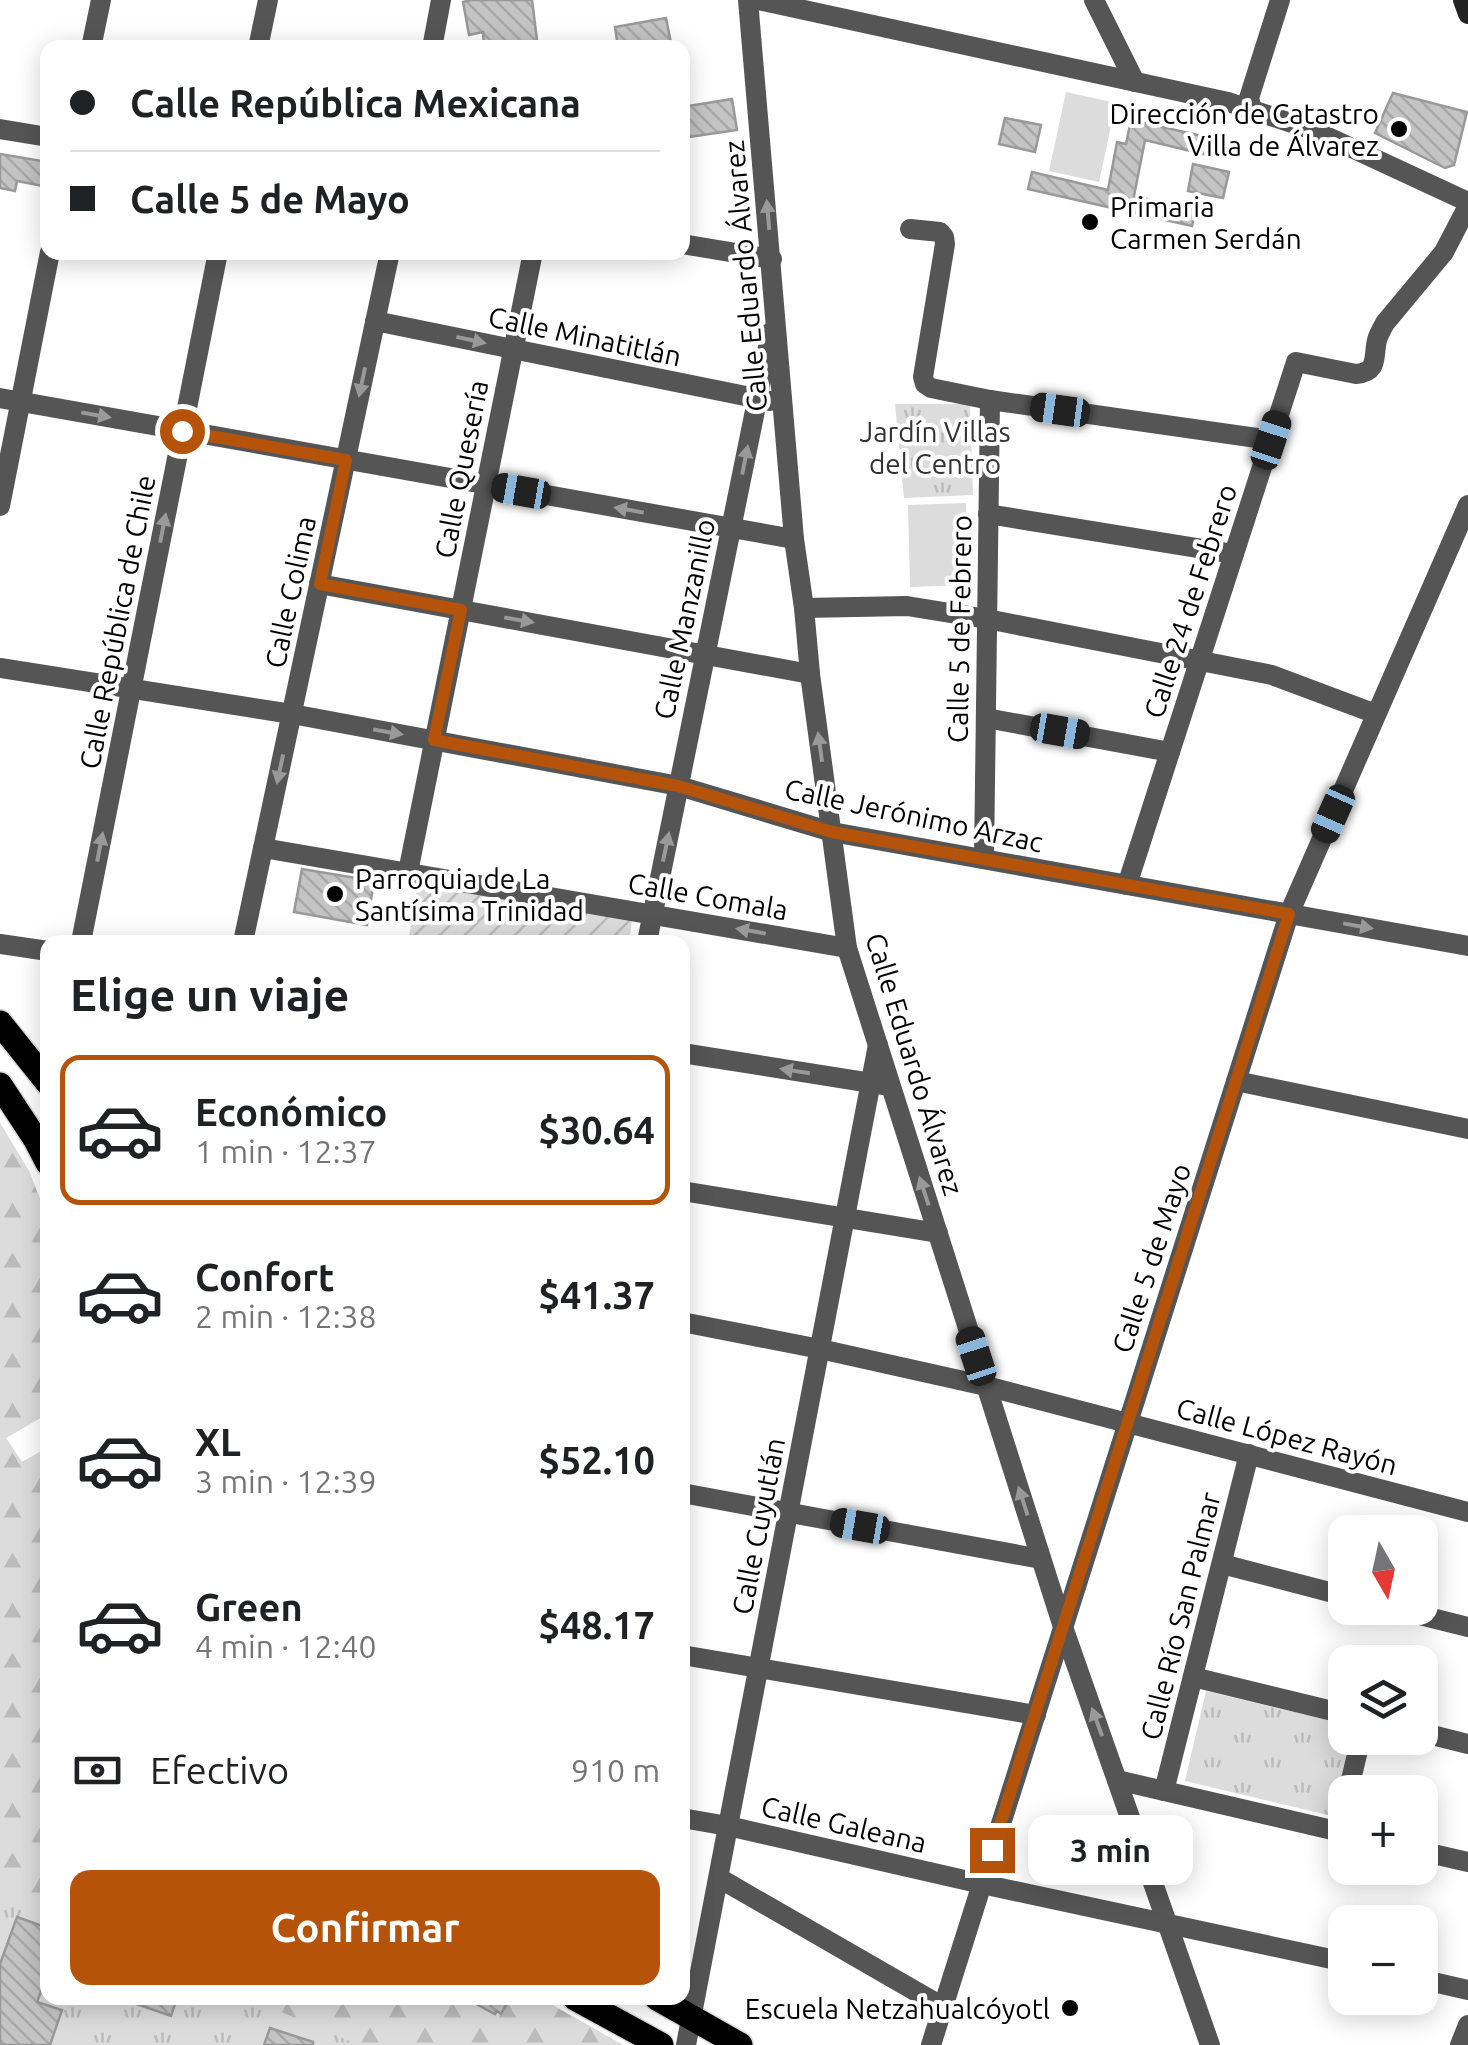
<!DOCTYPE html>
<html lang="es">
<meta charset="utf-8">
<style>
:root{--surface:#fff;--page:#f2f2f2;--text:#202124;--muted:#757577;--line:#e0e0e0;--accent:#b45309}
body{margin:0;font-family:Ubuntu,sans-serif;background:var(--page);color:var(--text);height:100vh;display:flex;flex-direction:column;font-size:38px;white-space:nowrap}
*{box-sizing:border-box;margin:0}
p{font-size:32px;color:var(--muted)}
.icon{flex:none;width:55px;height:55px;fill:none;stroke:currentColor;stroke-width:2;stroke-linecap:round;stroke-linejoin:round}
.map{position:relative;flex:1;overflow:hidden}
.drawer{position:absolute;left:40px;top:935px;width:650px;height:1070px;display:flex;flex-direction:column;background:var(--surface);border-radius:20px;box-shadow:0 5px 25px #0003}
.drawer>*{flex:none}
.top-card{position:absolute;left:40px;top:40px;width:650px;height:220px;border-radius:20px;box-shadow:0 5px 25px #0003;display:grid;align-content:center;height:220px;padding:0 30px;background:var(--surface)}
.needle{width:65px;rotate:171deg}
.controls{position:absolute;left:1328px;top:1515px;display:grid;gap:20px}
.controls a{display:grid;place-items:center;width:110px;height:110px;border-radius:20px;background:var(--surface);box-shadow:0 5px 25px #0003;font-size:50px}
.end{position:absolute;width:45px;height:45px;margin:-22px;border:12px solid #b45309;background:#fff;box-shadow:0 0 0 5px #fff}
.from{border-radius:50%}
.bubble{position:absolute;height:70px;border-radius:20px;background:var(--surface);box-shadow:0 5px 25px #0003;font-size:32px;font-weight:600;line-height:70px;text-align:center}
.car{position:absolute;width:30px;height:60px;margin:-30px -15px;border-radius:12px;box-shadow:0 0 8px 2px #0007;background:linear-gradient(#222 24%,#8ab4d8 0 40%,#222 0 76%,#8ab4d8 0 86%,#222 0)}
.top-card b{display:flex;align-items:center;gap:35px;height:95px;font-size:38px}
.top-card b+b{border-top:2px solid var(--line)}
.top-card i{width:25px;height:25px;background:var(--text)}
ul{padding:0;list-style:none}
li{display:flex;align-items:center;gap:30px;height:150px;margin:0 20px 15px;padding:0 10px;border:5px solid transparent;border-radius:20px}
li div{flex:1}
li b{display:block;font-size:38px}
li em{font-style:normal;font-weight:600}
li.current{border-color:var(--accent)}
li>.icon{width:90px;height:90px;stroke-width:1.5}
h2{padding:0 30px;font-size:45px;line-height:120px}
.pay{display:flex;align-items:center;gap:25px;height:110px;padding:0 30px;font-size:38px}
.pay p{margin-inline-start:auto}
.primary-button{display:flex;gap:20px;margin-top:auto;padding:20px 30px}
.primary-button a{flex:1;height:115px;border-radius:20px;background:var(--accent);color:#fff;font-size:40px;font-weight:600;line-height:115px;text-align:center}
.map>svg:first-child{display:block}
</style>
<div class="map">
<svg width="1468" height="2045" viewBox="0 0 1468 2045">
<defs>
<pattern id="grass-tufts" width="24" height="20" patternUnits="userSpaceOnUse" patternTransform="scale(2.5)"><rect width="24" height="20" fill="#dcdcdc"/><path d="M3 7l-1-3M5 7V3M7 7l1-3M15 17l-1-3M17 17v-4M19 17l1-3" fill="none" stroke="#bbb"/></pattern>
<pattern id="forest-firs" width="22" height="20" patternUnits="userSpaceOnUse" patternTransform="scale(2.5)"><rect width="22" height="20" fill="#dcdcdc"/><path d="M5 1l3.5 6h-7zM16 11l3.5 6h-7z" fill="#bbb"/></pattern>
<pattern id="garden-furrows" width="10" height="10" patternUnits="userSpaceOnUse" patternTransform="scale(2.5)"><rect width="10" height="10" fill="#dcdcdc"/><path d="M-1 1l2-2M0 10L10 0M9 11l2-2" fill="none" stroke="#bbb"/></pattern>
<pattern id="building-back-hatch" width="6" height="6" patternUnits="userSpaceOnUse" patternTransform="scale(2.5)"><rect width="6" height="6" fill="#c4c4c4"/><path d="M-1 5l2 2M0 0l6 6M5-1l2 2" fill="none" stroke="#a7a7a7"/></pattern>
</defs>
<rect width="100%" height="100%" fill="#fff"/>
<g fill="url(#grass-tufts)">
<path d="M 895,404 L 970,404 L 973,495 L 904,498 Z"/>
<path d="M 0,1123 L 29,1171 L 47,1217 L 47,1414 L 6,1438 L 22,1462 L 47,1448 L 48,1998 L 540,1998 L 623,2045 L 0,2045 Z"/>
<path d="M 1206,1691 L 1345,1724 L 1345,1738 L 1351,1738 L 1332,1816 L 1185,1781 Z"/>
</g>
<g fill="url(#forest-firs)">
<path d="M 0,1123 L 29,1171 L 47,1217 L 47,1414 L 6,1438 L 22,1462 L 47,1448 L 47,1914 L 0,1894 Z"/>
<path d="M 268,1998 L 540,1998 L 623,2045 L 359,2045 L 265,2005 Z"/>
</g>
<path fill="url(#garden-furrows)" d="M 418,883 L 632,921 L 629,942 L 408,942 Z"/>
<g fill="#dcdcdc">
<path d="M 1066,92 L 1116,103 L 1099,182 L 1049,171 Z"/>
<path d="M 966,503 L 968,585 L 910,587 L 908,505 Z"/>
</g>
<g fill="url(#building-back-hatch)" stroke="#999" stroke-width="2.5">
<path d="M 471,0 L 532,0 L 538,48 L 484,48 L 483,32 L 469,35 L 463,2 Z"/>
<path d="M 666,18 L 672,48 L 618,48 L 615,27 Z"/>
<path d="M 1393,93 L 1467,112 L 1454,165 L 1445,168 L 1375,133 Z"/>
<path d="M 732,99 L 737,130 L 682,138 L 682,107 Z"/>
<path d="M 1005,118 L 1041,125 L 1035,152 L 999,144 Z"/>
<path d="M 1131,120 L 1211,138 L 1207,155 L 1145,140 L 1134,196 L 1196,210 L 1192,226 L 1028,189 L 1032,172 L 1108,190 L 1117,142 L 1126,144 Z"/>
<path d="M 0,154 L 48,162 L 48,187 L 17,181 L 15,191 L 0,188 Z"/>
<path d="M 1193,164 L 1229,172 L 1223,198 L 1188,191 Z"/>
<path d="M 302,869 L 374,881 L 367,925 L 294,912 Z"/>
<path d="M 17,1917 L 48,1928 L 48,1973 L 37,2002 L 62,2010 L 50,2045 L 0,2045 L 0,1964 Z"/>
<path d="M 126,1998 L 177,1998 L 171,2016 L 125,2000 Z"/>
<path d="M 465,1998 L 505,1998 L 504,1999 L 508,2002 L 501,2014 L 497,2011 L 495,2014 Z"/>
<path d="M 270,2028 L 313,2042 L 313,2045 L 264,2045 Z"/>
</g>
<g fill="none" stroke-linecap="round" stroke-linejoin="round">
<defs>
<g id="primary">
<path d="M 0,1023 L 48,1083"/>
<path d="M 0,1085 L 36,1140 L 48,1163"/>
<path d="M 575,1998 L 661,2045"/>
<path d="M 657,1998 L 740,2045"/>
</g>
</defs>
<use href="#primary" stroke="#dbdbdb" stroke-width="28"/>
<g stroke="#555" stroke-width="20">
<path d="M 1094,0 L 1135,82"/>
<path d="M 91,48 L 101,0"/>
<path d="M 258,48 L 268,0"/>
<path d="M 432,48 L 441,0"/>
<path d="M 1252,110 L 1249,98 L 1280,0"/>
<path d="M 0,129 L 48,137"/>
<path d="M 910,229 L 940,232 L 944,237 L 945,244 L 923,377 L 925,384 L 931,388 L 990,400 L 1271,440"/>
<path d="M 682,244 L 772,259"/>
<path d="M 375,321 L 770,401"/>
<path d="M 0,398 L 794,539"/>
<path d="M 0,506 L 50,252"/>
<path d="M 988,514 L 1234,554"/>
<path d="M 319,584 L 810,674"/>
<path d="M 804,608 L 907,606 L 987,619 L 1272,675 L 1376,714"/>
<path d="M 0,668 L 292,714 L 679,786 L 832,832 L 1468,946"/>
<path d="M 986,718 L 1170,752"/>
<path d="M 263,848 L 847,948 L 810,674 L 804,608 L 794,539 L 748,0"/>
<path d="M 984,859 L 990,400"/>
<path d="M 408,872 L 533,252"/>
<path d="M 1127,885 L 1296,362 L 1356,374 C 1379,372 1373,357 1377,340 C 1379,333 1382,329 1385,323 L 1444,252 L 1468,206"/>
<path d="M 81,942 L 218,252"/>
<path d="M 243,942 L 390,252"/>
<path d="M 647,942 L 771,332"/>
<path d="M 0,944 L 48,951"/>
<path d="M 682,1053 L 884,1085"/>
<path d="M 1236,1081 L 1468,1129"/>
<path d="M 682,1191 L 938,1233"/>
<path d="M 682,1322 L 820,1349 L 986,1386 L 1468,1512"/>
<path d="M 682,1493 L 1041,1559"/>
<path d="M 1222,1564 L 1345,1596"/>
<path d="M 1392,1608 L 1468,1627"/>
<path d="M 682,1655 L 1036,1715"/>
<path d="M 1193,1677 L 1345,1714"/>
<path d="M 1420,1732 L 1468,1744"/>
<path d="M 1117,1780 L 1345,1833"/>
<path d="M 1164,1791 L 1249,1454"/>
<path d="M 1348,1792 L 1361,1738"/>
<path d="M 682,1818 L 728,1826 L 982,1884 L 1345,1962"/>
<path d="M 1339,1832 L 1345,1807"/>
<path d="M 1420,1851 L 1468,1862"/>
<path d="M 719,1878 L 943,2007"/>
<path d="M 1420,1979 L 1468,1990"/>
<path d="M 686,2045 L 878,1045"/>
<path d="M 931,2045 L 1289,914 L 1468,505"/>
<path d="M 1460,2045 L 1468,2025"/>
</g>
<g stroke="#555" stroke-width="20">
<path d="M 758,0 L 1228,102 L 1313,130 L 1468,202"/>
<path d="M 847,948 L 1063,1627 L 1210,2045"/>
</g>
<path stroke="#222" stroke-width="20" d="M 1463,0 L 1468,14"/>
<use href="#primary" stroke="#000" stroke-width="25"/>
</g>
<defs><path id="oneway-solid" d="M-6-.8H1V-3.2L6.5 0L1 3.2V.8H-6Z" transform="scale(2.5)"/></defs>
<g fill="#999">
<use href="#oneway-solid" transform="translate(768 215) rotate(-95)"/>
<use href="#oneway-solid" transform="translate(471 340) rotate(12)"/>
<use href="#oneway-solid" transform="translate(362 382) rotate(102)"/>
<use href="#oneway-solid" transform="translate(96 415) rotate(10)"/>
<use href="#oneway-solid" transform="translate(745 460) rotate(-79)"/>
<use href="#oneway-solid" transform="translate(629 510) rotate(-170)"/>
<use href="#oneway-solid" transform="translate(163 528) rotate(-79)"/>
<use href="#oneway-solid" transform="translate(519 620) rotate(10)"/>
<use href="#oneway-solid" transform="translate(388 732) rotate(10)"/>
<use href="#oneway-solid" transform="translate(820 747) rotate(-98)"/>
<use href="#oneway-solid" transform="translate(280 769) rotate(102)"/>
<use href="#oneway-solid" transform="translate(100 847) rotate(-79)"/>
<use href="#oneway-solid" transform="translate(666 847) rotate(-78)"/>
<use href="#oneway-solid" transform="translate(1358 926) rotate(10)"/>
<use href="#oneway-solid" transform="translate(751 931) rotate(-170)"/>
<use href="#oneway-solid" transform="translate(795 1071) rotate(-171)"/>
<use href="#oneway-solid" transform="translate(924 1191) rotate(-108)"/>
<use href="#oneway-solid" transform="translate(1023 1501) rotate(-108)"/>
<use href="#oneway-solid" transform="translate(1097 1722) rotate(-110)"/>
</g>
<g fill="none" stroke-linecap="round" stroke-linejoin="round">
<path stroke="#b45309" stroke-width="12" d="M 182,431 L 346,460 L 320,584 L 461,610 L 434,740 L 678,786 L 832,832 L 1289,914 L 992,1850"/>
</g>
<g fill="#000" stroke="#fff" stroke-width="4">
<circle cx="1399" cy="129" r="10"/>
<circle cx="1090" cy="222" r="10"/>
<circle cx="335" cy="894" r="10"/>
<circle cx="1070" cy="2008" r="10"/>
</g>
<g text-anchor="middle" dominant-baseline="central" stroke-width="8" stroke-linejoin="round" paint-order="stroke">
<g font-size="28" fill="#000" stroke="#fff" text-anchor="end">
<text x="1379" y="113">Dirección de Catastro<tspan x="1379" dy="32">Villa de Álvarez</tspan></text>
<text x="1110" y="206" text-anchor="start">Primaria<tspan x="1110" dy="32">Carmen Serdán</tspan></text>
<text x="355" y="878" text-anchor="start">Parroquia de La<tspan x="355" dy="32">Santísima Trinidad</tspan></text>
<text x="1050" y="2008">Escuela Netzahualcóyotl</text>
</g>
<g font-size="28" fill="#000" stroke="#fff">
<text transform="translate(745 276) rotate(-95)">Calle Eduardo Álvarez</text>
<text transform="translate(585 336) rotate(12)">Calle Minatitlán</text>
<text transform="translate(461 469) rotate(-79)">Calle Quesería</text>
<text transform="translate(290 592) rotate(-78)">Calle Colima</text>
<text transform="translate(1190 601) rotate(-72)">Calle 24 de Febrero</text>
<text transform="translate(684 619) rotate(-78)">Calle Manzanillo</text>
<text transform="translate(117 622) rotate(-79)">Calle República de Chile</text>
<text transform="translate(959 629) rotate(-89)">Calle 5 de Febrero</text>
<text transform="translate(914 815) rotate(12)">Calle Jerónimo Arzac</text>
<text transform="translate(708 896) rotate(10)">Calle Comala</text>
<text transform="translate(915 1064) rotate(73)">Calle Eduardo Álvarez</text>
<text transform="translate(1151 1258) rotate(-72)">Calle 5 de Mayo</text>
<text transform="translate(1287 1436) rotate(15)">Calle López Rayón</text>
<text transform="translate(758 1526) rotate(-79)">Calle Cuyutlán</text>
<text transform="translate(1180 1616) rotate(-76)">Calle Río San Palmar</text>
<text transform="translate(844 1824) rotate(13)">Calle Galeana</text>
</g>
<g font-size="28" fill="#333" stroke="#fff">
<text x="935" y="431">Jardín Villas<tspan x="935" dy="32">del Centro</tspan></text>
</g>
</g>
</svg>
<div class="controls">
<a><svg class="needle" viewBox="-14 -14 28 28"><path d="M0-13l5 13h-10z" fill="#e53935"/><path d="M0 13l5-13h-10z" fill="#757577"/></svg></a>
<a><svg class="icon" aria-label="layers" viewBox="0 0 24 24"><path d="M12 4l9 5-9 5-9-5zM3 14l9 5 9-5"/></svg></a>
<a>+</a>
<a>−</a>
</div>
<i class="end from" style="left:182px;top:431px"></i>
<i class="end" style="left:992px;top:1850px"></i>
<div class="bubble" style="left:1028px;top:1815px;width:165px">3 min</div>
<i class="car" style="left:1060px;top:410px;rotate:278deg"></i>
<i class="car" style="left:1271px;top:440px;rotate:18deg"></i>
<i class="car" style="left:521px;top:491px;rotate:280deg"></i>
<i class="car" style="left:1060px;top:731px;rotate:100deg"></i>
<i class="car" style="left:1333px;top:814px;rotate:204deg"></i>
<i class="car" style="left:976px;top:1356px;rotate:342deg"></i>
<i class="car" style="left:860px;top:1526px;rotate:280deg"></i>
<div class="top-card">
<b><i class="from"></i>Calle República Mexicana</b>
<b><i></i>Calle 5 de Mayo</b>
</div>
<section class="drawer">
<h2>Elige un viaje</h2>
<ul>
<li class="current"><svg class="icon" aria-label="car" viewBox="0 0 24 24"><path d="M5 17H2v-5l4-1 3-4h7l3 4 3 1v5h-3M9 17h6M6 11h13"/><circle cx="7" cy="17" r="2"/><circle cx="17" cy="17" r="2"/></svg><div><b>Económico</b><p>1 min · 12:37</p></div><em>$30.64</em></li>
<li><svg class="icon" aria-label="car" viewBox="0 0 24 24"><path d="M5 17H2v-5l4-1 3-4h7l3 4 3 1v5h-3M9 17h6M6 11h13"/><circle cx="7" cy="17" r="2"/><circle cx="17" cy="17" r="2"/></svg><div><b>Confort</b><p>2 min · 12:38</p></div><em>$41.37</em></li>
<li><svg class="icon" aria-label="car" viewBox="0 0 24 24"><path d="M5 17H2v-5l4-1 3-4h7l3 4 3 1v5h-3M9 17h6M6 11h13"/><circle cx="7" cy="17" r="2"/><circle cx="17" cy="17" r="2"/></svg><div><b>XL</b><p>3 min · 12:39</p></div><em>$52.10</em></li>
<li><svg class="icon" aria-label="car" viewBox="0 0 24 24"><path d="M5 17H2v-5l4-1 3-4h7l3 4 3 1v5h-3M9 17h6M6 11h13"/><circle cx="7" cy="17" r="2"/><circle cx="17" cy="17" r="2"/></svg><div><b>Green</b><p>4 min · 12:40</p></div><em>$48.17</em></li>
</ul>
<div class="pay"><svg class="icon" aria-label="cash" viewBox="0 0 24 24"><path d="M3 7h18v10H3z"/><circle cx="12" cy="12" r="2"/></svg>Efectivo<p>910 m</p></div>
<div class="primary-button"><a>Confirmar</a></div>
</section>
</div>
